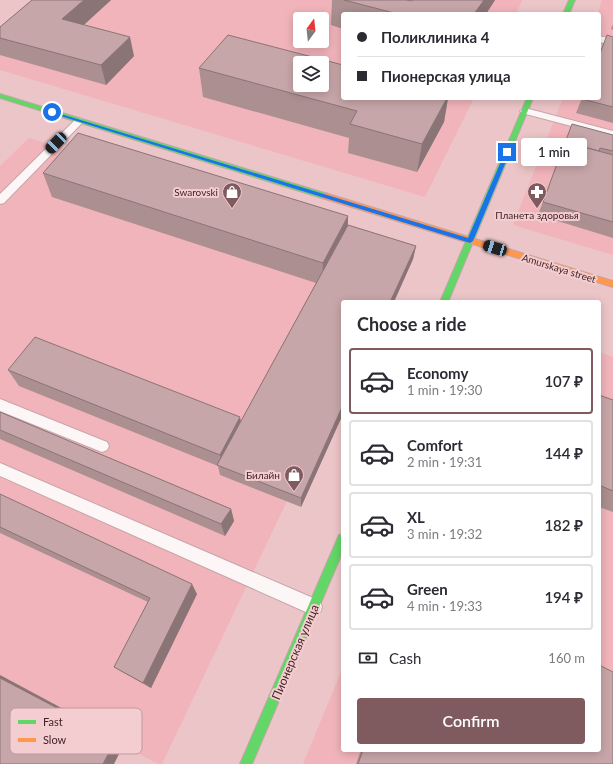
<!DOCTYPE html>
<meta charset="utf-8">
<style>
:root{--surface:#fff;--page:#f7f7f7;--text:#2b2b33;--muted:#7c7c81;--line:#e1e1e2;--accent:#7f5b5f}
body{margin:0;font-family:Lato,sans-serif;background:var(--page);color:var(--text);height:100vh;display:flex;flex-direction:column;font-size:15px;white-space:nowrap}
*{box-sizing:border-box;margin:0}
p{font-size:13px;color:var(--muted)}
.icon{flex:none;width:22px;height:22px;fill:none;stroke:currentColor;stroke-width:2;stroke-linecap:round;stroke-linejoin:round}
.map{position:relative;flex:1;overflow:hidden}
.sheet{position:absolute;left:341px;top:300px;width:260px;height:452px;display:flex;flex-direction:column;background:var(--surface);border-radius:4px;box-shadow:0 2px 10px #0003}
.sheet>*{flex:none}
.guide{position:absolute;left:341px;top:12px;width:260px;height:88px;border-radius:4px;box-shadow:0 2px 10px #0003;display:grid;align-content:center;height:88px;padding:0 16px;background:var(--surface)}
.needle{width:26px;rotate:15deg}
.buttons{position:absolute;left:293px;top:12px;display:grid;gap:8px}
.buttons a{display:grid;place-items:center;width:36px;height:36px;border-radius:4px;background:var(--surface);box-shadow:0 2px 10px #0003;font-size:20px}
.end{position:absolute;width:18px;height:18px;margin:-9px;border:5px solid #1a73e8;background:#fff;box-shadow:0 0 0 2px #fff}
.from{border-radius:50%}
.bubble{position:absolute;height:28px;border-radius:4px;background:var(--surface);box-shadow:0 2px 10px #0003;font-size:13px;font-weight:600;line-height:28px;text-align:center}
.car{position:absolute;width:12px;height:24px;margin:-12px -6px;border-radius:5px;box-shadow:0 0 3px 1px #0007;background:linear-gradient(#222 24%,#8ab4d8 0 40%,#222 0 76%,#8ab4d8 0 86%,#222 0)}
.guide b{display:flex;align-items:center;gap:14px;height:38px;font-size:15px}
.guide b+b{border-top:1px solid var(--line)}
.guide i{width:10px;height:10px;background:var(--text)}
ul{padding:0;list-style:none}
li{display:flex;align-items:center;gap:12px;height:66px;margin:0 8px 6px;padding:0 8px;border:2px solid var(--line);border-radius:4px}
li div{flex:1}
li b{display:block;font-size:15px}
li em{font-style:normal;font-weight:600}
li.active{border-color:var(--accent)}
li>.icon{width:36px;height:36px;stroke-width:1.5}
h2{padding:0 16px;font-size:18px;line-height:48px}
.pay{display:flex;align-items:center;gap:10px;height:44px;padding:0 16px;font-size:15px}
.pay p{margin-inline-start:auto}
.action{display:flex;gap:8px;margin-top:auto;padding:8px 16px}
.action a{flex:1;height:46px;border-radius:4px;background:var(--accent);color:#fff;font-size:16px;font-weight:600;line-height:46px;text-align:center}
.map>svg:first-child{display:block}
</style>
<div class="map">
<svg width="613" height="764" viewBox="0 0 613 764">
<rect width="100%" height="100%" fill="#ecc5c8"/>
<g fill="#f1b4ba" fill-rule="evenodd">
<path d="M 36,0 L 522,0 L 516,14 L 343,14 L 343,98 L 474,98 L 425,197 L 0,70 L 0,30 ZM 300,19 L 322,19 L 322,41 L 300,41 ZM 300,63 L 322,63 L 322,85 L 300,85 Z"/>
<path d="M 602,0 L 613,0 L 613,255 L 513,225 L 563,98 L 599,98 L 599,14 L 597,14 Z"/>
<path d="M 29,138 L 405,253 L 343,302 L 343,383 L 162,764 L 158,764 L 0,680 L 0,166 Z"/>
<path d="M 599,352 L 613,357 L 613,764 L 303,764 L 343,667 L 343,750 L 599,750 Z"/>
</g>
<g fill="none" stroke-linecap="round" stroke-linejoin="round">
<defs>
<g id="lane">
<path d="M 599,36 L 613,39 L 613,45 L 599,42 Z"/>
<path d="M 525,108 L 613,131 L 613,137 L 522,113 L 520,111 Z"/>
<path d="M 79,118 L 82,119 L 84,121 L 82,123 L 4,203 L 0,204 L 0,194 L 76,119 Z"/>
<path d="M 0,399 L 107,442 L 109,446 L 107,450 L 102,452 L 0,411 Z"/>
<path d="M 0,463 L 320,601 L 322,607 L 320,613 L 314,615 L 308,613 L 0,476 Z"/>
</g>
<g id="fast">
<path d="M 569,0 L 575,0 L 569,14 L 563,14 Z"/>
<path d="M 0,94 L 328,194 L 329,196 L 328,198 L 322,198 L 0,98 Z"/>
<path d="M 527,98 L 533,98 L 448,302 L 440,302 Z"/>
<path d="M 343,534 L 343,551 L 252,764 L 240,764 L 339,535 Z"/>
</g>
<path id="slow" d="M 325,193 L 613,281 L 613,287 L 322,198 L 322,194 Z"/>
</defs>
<use href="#lane" stroke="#c7a5a9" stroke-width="2"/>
<use href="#fast" stroke="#c7a5a9" stroke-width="2"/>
<use href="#slow" stroke="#c7a5a9" stroke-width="2"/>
<use href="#lane" fill="#fcf6f7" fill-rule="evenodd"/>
<use href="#fast" fill="#63d668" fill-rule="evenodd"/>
<use href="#slow" fill="#ff974d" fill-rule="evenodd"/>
</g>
<g fill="#ab8f91">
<path d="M 32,0 L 111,0 L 84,25 L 134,56 L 106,85 L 0,55 L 0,27 Z"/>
<path d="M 332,0 L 406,0 L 412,1 L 413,0 L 495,0 L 486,14 L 343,14 L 343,29 L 331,25 Z"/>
<path d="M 613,24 L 613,30 L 611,29 Z"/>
<path d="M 613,37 L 613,123 L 576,113 L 582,98 Z"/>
<path d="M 199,68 L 343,98 L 448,98 L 444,122 L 417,172 L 348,153 L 349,138 L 203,97 Z"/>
<path d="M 572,124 L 613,135 L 613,238 L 538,215 Z"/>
<path d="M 43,173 L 348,216 L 348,225 L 416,246 L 413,259 L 301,507 L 220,475 L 218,466 L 19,386 L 8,370 L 241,421 L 316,283 L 52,197 Z"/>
<path d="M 599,395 L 613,400 L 613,512 L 599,507 Z"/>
<path d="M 0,412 L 231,509 L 234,521 L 225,536 L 0,439 Z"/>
<path d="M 0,494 L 197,594 L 151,688 L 124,673 L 114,667 L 148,602 L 0,533 Z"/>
<path d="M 361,750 L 599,750 L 613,764 L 356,764 Z"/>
</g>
<g fill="#8b7476">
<path d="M 84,0 L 111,0 L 68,39 L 62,19 Z"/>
<path d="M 484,0 L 495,0 L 486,14 L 474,14 Z"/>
<path d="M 130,37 L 134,56 L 106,85 L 101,65 Z"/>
<path d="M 447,98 L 448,98 L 444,122 L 417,172 L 422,144 Z"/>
<path d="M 348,216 L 347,239 L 322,285 L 323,263 Z"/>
<path d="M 416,246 L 413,259 L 394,302 L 390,302 Z"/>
<path d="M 343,405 L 343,414 L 301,507 L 301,498 Z"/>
<path d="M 240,417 L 243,432 L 223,467 L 220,455 Z"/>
<path d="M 231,509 L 234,521 L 225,536 L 221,524 Z"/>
<path d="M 192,584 L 197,594 L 151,688 L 143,683 Z"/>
<path d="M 0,675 L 125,742 L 114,764 L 103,764 L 0,678 Z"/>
</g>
<g fill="#c7a6a9" stroke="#8b7476" fill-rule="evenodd">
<path d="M 32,0 L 84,0 L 62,19 L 130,37 L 101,65 L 0,38 L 0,27 Z"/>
<path d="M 344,0 L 406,0 L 412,1 L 413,0 L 484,0 L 474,14 L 398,14 Z"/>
<path d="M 228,35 L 343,65 L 343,98 L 447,98 L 422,144 L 350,124 L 357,111 L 199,68 ZM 300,63 L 322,63 L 322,85 L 300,85 Z"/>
<path d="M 607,35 L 613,37 L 613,107 L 582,99 L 582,98 L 599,98 L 599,56 Z"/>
<path d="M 572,124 L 613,135 L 613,151 L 600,148 L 599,151 L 565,142 L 563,148 Z"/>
<path d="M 78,133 L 348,216 L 323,263 L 43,173 Z"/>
<path d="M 565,142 L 613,155 L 613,222 L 543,202 Z"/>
<path d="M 348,225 L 416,246 L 390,302 L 343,302 L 343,405 L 301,498 L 217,465 Z"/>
<path d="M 35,337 L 240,417 L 220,455 L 8,370 Z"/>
<path d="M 599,395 L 613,400 L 613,491 L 599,485 Z"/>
<path d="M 0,412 L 231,509 L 221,524 L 0,430 Z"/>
<path d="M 0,494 L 192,584 L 143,683 L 114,667 L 150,598 L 0,527 Z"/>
<path d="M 599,665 L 613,672 L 613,764 L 358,764 L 363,750 L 599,750 Z"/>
<path d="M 0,678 L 116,739 L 103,764 L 0,764 Z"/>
</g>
<path fill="#1a73e8" d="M 51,111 L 468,238 L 505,152 L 507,151 L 510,152 L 473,241 L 470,243 L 51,113 Z"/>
<defs>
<symbol id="shop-pin" viewBox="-11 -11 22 30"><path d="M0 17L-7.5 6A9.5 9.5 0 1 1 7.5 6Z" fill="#7f5b5f" stroke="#f3cdd0"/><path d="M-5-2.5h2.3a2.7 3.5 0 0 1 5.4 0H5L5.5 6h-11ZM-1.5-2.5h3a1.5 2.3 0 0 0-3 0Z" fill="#fff"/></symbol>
<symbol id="pharmacy-pin" viewBox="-11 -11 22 30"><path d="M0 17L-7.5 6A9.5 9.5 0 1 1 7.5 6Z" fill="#7f5b5f" stroke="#f3cdd0"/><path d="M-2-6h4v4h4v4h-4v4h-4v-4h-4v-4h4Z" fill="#fff"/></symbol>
</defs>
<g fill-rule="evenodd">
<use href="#shop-pin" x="221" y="181" width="22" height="30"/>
<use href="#pharmacy-pin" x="526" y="181" width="22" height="30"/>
<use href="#shop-pin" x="283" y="464" width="22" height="30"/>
</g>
<g text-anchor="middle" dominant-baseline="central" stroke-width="4" stroke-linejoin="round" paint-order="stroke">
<g font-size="10" fill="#452226" stroke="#f3cdd0" text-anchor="end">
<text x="218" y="192">Swarovski</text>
<text x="537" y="215" text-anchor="middle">Планета здоровья</text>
<text x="280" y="475">Билайн</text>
</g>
<g font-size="10" fill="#452226" stroke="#f3cdd0">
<text transform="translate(559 268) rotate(17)">Amurskaya street</text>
</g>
<g font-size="12" fill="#452226" stroke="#f3cdd0">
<text transform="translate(295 652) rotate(-67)">Пионерская улица</text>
</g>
</g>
<rect x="10" y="708" width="132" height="46" rx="6" fill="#f3cdd0" stroke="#bf9a9d" stroke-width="1"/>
<rect x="18" y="720" width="18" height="4" fill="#63d668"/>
<rect x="18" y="738" width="18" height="4" fill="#ff974d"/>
<g font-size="11" fill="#452226">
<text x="43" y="726">Fast</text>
<text x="43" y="744">Slow</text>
</g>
</svg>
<div class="buttons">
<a><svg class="needle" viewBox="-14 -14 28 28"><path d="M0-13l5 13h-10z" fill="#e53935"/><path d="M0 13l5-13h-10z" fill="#7c7c81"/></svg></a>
<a><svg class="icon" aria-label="layers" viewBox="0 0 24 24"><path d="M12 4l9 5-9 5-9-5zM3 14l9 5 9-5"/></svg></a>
</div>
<i class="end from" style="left:52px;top:112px"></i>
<i class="end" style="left:507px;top:152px"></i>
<div class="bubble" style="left:521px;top:138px;width:66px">1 min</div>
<i class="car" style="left:56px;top:143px;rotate:225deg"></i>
<i class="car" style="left:495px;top:248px;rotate:287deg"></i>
<div class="guide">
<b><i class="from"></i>Поликлиника 4</b>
<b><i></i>Пионерская улица</b>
</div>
<section class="sheet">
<h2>Choose a ride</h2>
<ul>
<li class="active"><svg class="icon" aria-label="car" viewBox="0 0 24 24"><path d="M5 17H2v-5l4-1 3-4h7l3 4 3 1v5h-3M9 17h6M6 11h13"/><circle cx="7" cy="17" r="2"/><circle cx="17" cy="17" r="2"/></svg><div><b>Economy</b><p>1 min · 19:30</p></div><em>107 ₽</em></li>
<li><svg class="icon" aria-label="car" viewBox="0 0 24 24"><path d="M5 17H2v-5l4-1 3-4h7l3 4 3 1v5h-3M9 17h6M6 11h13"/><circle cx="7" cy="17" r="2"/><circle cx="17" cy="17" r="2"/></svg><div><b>Comfort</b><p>2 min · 19:31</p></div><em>144 ₽</em></li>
<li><svg class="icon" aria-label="car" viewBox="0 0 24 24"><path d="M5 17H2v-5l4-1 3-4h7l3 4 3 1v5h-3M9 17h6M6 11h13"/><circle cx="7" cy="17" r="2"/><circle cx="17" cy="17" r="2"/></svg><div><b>XL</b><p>3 min · 19:32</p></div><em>182 ₽</em></li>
<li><svg class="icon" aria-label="car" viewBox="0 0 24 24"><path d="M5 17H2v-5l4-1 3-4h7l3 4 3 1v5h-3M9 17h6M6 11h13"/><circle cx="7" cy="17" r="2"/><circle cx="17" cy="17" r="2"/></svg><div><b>Green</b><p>4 min · 19:33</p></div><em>194 ₽</em></li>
</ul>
<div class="pay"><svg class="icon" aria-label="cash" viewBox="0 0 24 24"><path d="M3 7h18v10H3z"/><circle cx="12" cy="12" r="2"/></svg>Cash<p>160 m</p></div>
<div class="action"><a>Confirm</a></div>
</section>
</div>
